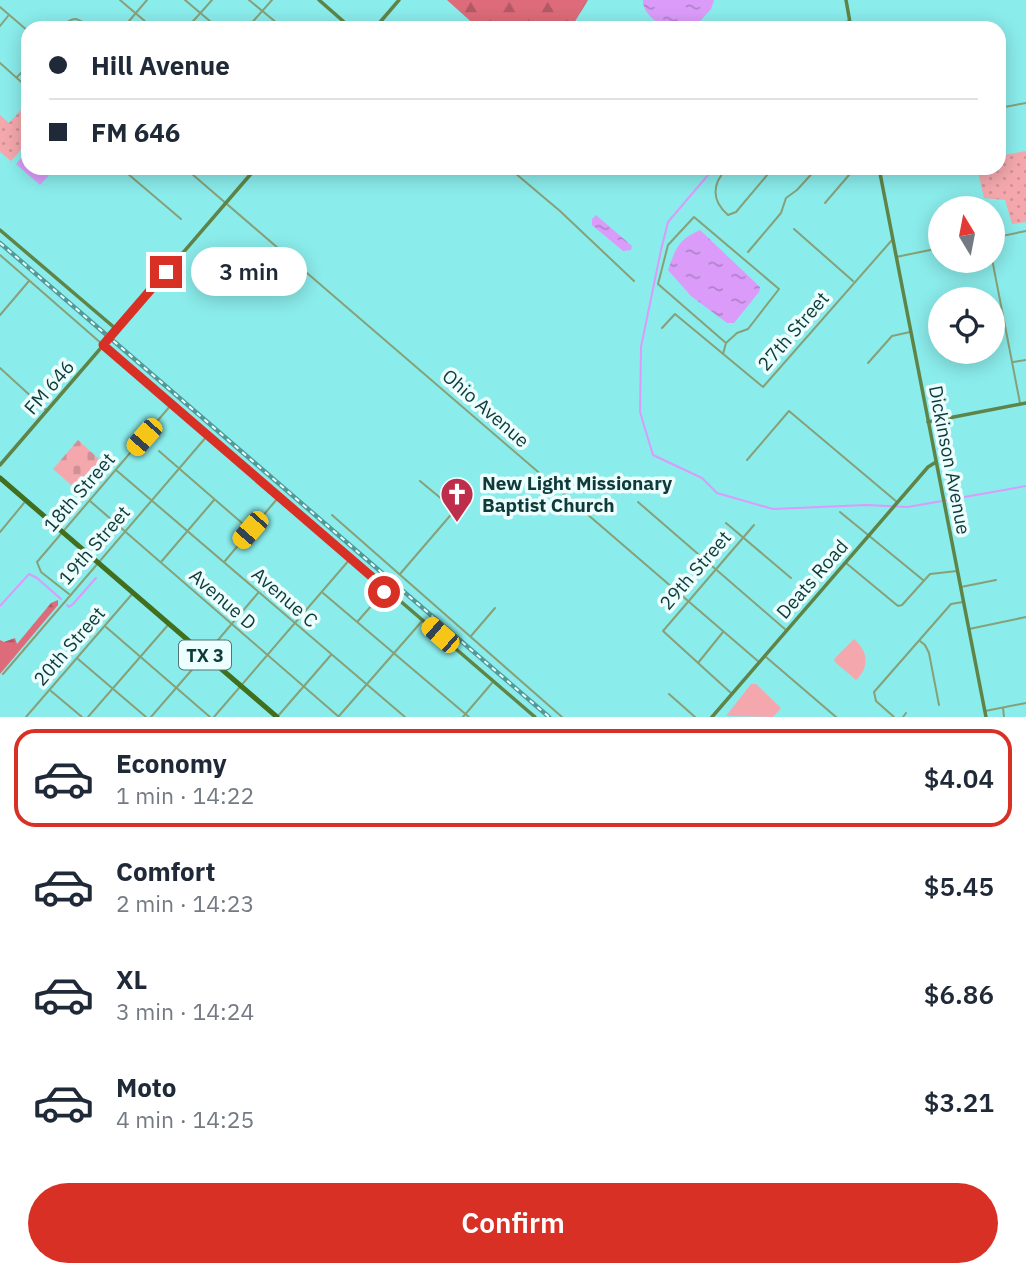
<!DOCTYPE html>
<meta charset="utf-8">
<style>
:root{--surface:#fff;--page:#f2f2f3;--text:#1f2937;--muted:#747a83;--line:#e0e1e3;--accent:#d93025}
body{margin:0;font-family:"IBM Plex Sans",sans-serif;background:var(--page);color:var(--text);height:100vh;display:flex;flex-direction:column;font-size:26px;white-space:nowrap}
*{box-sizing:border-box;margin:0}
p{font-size:23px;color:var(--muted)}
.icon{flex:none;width:38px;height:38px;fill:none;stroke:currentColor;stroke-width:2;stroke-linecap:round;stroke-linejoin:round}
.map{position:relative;height:717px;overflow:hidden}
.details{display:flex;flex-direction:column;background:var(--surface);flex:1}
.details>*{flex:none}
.hud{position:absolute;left:21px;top:21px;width:985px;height:154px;border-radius:21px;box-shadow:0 4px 18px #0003;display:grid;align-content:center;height:154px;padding:0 28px;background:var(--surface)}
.needle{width:46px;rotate:350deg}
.buttons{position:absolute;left:928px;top:196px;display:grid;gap:14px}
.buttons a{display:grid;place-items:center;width:77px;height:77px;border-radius:50%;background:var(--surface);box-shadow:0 4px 18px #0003;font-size:35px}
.end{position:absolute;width:32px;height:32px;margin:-16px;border:9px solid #d93025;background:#fff;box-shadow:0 0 0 4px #fff}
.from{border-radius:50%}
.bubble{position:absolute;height:49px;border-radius:24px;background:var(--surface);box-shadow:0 4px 18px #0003;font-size:23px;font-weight:600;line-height:49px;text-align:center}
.car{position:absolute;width:21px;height:42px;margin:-21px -10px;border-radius:9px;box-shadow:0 0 5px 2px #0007;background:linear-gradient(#f5c518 24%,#345 0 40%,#f5c518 0 76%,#345 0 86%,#f5c518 0)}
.hud b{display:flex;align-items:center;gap:24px;height:66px;font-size:26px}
.hud b+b{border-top:2px solid var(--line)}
.hud i{width:18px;height:18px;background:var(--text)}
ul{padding:12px 0 0;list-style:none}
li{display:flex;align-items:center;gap:21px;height:98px;margin:0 14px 10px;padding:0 14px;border:4px solid transparent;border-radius:21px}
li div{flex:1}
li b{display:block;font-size:26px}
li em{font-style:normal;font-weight:600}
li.selected{border-color:var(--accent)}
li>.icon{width:63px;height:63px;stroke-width:1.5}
.cta{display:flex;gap:14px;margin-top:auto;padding:14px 28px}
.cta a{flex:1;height:80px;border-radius:42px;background:var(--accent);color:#fff;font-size:28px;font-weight:600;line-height:80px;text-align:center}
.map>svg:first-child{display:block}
</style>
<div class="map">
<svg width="1026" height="717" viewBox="0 0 1026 717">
<defs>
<pattern id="grass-dots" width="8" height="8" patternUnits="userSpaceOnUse" patternTransform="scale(1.75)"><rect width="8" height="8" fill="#f4a8ad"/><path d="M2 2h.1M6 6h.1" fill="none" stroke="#d09196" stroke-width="1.8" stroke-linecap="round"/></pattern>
<pattern id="forest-firs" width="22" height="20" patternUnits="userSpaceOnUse" patternTransform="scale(1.75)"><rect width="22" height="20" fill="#dd6b79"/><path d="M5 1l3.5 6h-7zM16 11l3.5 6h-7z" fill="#b25964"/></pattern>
<pattern id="cemetery-stones" width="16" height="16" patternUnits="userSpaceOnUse" patternTransform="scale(1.75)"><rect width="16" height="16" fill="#f4a8ad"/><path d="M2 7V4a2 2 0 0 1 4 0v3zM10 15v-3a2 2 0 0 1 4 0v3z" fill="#d09196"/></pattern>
<pattern id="water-ripples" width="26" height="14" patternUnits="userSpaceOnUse" patternTransform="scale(1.75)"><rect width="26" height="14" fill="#db9cf9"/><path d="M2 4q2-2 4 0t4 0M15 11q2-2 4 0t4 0" fill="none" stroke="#b080cb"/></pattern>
</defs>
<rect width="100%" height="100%" fill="#8aeceb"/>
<g fill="url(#grass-dots)">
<path d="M 28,102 L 28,142 L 11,161 L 0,152 L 0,115 L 9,123 Z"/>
<path d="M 1026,151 L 1026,222 L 1012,224 L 1005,200 L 984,198 L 977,168 L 999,168 L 999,156 Z"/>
</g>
<g fill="url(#forest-firs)">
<path d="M 447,0 L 588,0 L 571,28 L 478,28 Z"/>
<path d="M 58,600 L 58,605 L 0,674 L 0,640 L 4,642 L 15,638 L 17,644 L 51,603 Z"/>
</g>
<path fill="url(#cemetery-stones)" d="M 78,440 L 110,469 L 85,497 L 53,469 Z"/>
<g fill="#f4a8ad">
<path d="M 854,639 C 868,651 870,667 856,680 L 835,662 L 834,659 Z"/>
<path d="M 751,684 L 756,684 L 781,708 L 773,717 L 726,716 Z"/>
</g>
<g fill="url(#water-ripples)">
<path d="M 643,0 L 714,0 L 711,9 L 694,28 C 687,28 678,29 670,28 C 658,26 642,12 643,0 Z"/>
<path d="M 26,152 L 28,168 L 46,168 L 51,173 L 40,185 L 16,164 Z"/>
<path d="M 596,215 L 632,246 L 631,250 L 623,251 L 592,225 L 592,219 Z"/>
<path d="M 700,230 L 760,287 L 759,292 L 734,323 L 727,323 L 691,296 L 668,270 C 676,248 678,240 700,230 Z"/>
</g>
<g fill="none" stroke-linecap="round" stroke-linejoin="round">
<g stroke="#db9cf9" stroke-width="2">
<path d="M 714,168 L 668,222 L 661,250 L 641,347 L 640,412 L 653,455 L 702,478 L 717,493 L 773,509 L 866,505 L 908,507 L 1026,486"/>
<path d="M 67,605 L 69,607 L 73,604 L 96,578"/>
<path d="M 0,606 L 29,574 L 37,578 L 61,599"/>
</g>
<g stroke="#87a078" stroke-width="2">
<path d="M 120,0 L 153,28"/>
<path d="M 185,0 L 218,28"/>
<path d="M 249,0 L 283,28"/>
<path d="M 0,7 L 28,31"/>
<path d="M 0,26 L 8,16"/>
<path d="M 61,28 C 73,15 78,17 90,28"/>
<path d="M 123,28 L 147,0"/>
<path d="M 187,28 L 212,0"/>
<path d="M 247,28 L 272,0"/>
<path d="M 839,28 L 849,20"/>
<path d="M 0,63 L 28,88"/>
<path d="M 17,77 L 28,66"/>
<path d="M 999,108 L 1026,103"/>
<path d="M 121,168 L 181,219"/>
<path d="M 185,168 L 759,662"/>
<path d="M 509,168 L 560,211 L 634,281"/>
<path d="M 727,168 C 712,184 711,200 728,215 L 736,212 L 773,168"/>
<path d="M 825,203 L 855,168"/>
<path d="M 794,229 L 853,281"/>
<path d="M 992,238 L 1026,231"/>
<path d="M 748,252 L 781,213 L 786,198 L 797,190 L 817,168"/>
<path d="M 0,255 L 102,344"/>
<path d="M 896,257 L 940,248"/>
<path d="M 992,259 L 1020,403"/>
<path d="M 0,315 L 29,281"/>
<path d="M 662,328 L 675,314 L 763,387 L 892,240"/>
<path d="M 723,354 L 726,343 L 658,284 L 668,245 L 694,217 L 779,289 L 748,329 L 737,333 L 726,343"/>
<path d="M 1013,362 L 1026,360"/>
<path d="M 868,363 L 892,336 L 910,332"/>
<path d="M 0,368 L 46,410"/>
<path d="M 159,451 L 250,530"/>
<path d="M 747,460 L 789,411 L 897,502"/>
<path d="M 116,470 L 405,717"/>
<path d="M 90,501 L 339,717"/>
<path d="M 638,502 L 786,630"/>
<path d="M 840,512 L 923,580"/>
<path d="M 332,515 L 562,717"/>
<path d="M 726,523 L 791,578"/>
<path d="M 0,532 L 24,503"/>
<path d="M 225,561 L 277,499"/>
<path d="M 161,562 L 214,500"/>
<path d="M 846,563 L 898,606 L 902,605 L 930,574 L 957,571"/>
<path d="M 400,574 L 455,510 L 420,481"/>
<path d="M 961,587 L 996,580"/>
<path d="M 323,593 L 469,717"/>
<path d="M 69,594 L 41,572 L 37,562 L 171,405"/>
<path d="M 358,621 L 386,589"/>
<path d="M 106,627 L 210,717"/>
<path d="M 969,629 L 1026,617"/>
<path d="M 471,636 L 495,608"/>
<path d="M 920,641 L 925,645 L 929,653 L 939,705"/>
<path d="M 207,653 L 258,593"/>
<path d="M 766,657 L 836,717"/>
<path d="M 78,659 L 146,717"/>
<path d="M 698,663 L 723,632"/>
<path d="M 3,674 L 207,436"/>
<path d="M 51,691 L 82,717"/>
<path d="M 731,693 L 663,631 L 754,525"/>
<path d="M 669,694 L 695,717"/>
<path d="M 1003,708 L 1004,717"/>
<path d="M 985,711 L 1026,703"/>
<path d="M 278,716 L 331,655"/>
<path d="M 339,716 L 423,620"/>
<path d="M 26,717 L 133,593"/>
<path d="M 88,717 L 168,625"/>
<path d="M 151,717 L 203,657"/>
<path d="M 214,717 L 350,559"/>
<path d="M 463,717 L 492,683"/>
<path d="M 894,717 L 876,701 L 874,692 L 951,604 L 963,602"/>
<path d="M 903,717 L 906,713"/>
</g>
<g stroke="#5f8447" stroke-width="3.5">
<path d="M 319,0 L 351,28"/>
<path d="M 846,0 L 851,28"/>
<path d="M 375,28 L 399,0"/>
<path d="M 879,168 L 986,717"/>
<path d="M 0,230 L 116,329"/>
<path d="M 103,345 L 535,717"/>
<path d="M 928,422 L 1026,403"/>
<path d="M 0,465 L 256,168"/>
<path d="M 712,717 L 928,467 L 936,462"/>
</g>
<path stroke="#416f1e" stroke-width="5" d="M 0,478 L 277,717"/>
<defs>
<path id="rail" d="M 0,243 L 549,717"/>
</defs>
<use href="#rail" stroke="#519a9a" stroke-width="4.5"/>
<use href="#rail" stroke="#ecfefd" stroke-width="2" stroke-dasharray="5" stroke-linecap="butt"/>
</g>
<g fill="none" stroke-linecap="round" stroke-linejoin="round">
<path stroke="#d93025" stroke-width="9" d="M 166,272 L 103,345 L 386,589 L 384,592"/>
</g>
<defs>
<symbol id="church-pin" viewBox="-11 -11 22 30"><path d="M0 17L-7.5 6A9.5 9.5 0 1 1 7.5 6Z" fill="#be2e4c" stroke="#ecfefd"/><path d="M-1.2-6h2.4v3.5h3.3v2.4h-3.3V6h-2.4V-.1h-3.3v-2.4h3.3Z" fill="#fff"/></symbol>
</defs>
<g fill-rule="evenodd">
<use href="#church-pin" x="438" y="475" width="38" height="52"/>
</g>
<g text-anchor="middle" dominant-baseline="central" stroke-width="7" stroke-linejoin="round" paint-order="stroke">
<rect fill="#ecfefd" stroke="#517574" stroke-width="2" x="179" y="640.5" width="52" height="29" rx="5"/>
<g font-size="18" font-weight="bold" fill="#0f3a3a">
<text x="205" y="655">TX 3</text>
</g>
<g font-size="19" fill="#0f3a3a" stroke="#ecfefd">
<text transform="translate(793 331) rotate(-49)">27th Street</text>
<text transform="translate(49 387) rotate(-49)">FM 646</text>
<text transform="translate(486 408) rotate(41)">Ohio Avenue</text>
<text transform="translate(950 460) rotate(79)">Dickinson Avenue</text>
<text transform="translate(79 492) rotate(-49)">18th Street</text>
<text transform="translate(94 545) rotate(-49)">19th Street</text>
<text transform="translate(695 570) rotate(-49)">29th Street</text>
<text transform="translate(812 579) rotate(-49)">Deats Road</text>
<text transform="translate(285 597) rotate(41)">Avenue C</text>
<text transform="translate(223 599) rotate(41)">Avenue D</text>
<text transform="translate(69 646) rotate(-49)">20th Street</text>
</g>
<g font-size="19" font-weight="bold" fill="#0f3a3a" stroke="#ecfefd" text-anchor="start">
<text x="482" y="483">New Light Missionary<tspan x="482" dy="22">Baptist Church</tspan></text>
</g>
</g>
</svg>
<div class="buttons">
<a><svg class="needle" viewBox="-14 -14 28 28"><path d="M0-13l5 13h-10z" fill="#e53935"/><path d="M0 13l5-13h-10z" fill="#747a83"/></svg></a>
<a><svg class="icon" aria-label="locate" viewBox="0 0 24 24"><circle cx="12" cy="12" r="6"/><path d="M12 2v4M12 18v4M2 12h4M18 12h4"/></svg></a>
</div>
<i class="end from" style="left:384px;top:592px"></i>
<i class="end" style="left:166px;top:272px"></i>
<div class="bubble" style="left:191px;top:247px;width:116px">3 min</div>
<i class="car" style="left:144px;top:437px;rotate:221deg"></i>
<i class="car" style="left:250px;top:530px;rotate:221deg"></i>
<i class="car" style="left:440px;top:635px;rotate:311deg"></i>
<div class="hud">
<b><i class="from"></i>Hill Avenue</b>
<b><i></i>FM 646</b>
</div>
</div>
<section class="details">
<ul>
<li class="selected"><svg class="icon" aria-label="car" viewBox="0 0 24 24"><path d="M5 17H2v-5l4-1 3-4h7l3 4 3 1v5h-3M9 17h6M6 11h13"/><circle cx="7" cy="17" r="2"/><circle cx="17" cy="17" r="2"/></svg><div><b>Economy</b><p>1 min · 14:22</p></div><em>$4.04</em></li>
<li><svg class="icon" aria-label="car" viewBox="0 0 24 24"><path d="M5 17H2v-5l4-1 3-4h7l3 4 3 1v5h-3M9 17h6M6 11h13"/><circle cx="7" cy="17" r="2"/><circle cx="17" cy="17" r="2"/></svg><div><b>Comfort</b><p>2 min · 14:23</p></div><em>$5.45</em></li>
<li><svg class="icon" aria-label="car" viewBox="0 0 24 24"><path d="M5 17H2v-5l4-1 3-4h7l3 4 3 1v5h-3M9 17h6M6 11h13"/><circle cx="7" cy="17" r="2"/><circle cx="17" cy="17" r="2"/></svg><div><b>XL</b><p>3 min · 14:24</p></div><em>$6.86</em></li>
<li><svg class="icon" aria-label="car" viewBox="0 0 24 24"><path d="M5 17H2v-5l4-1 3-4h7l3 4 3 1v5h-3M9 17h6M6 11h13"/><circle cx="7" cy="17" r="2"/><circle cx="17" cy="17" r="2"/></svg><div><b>Moto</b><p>4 min · 14:25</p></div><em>$3.21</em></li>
</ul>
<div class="cta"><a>Confirm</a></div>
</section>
